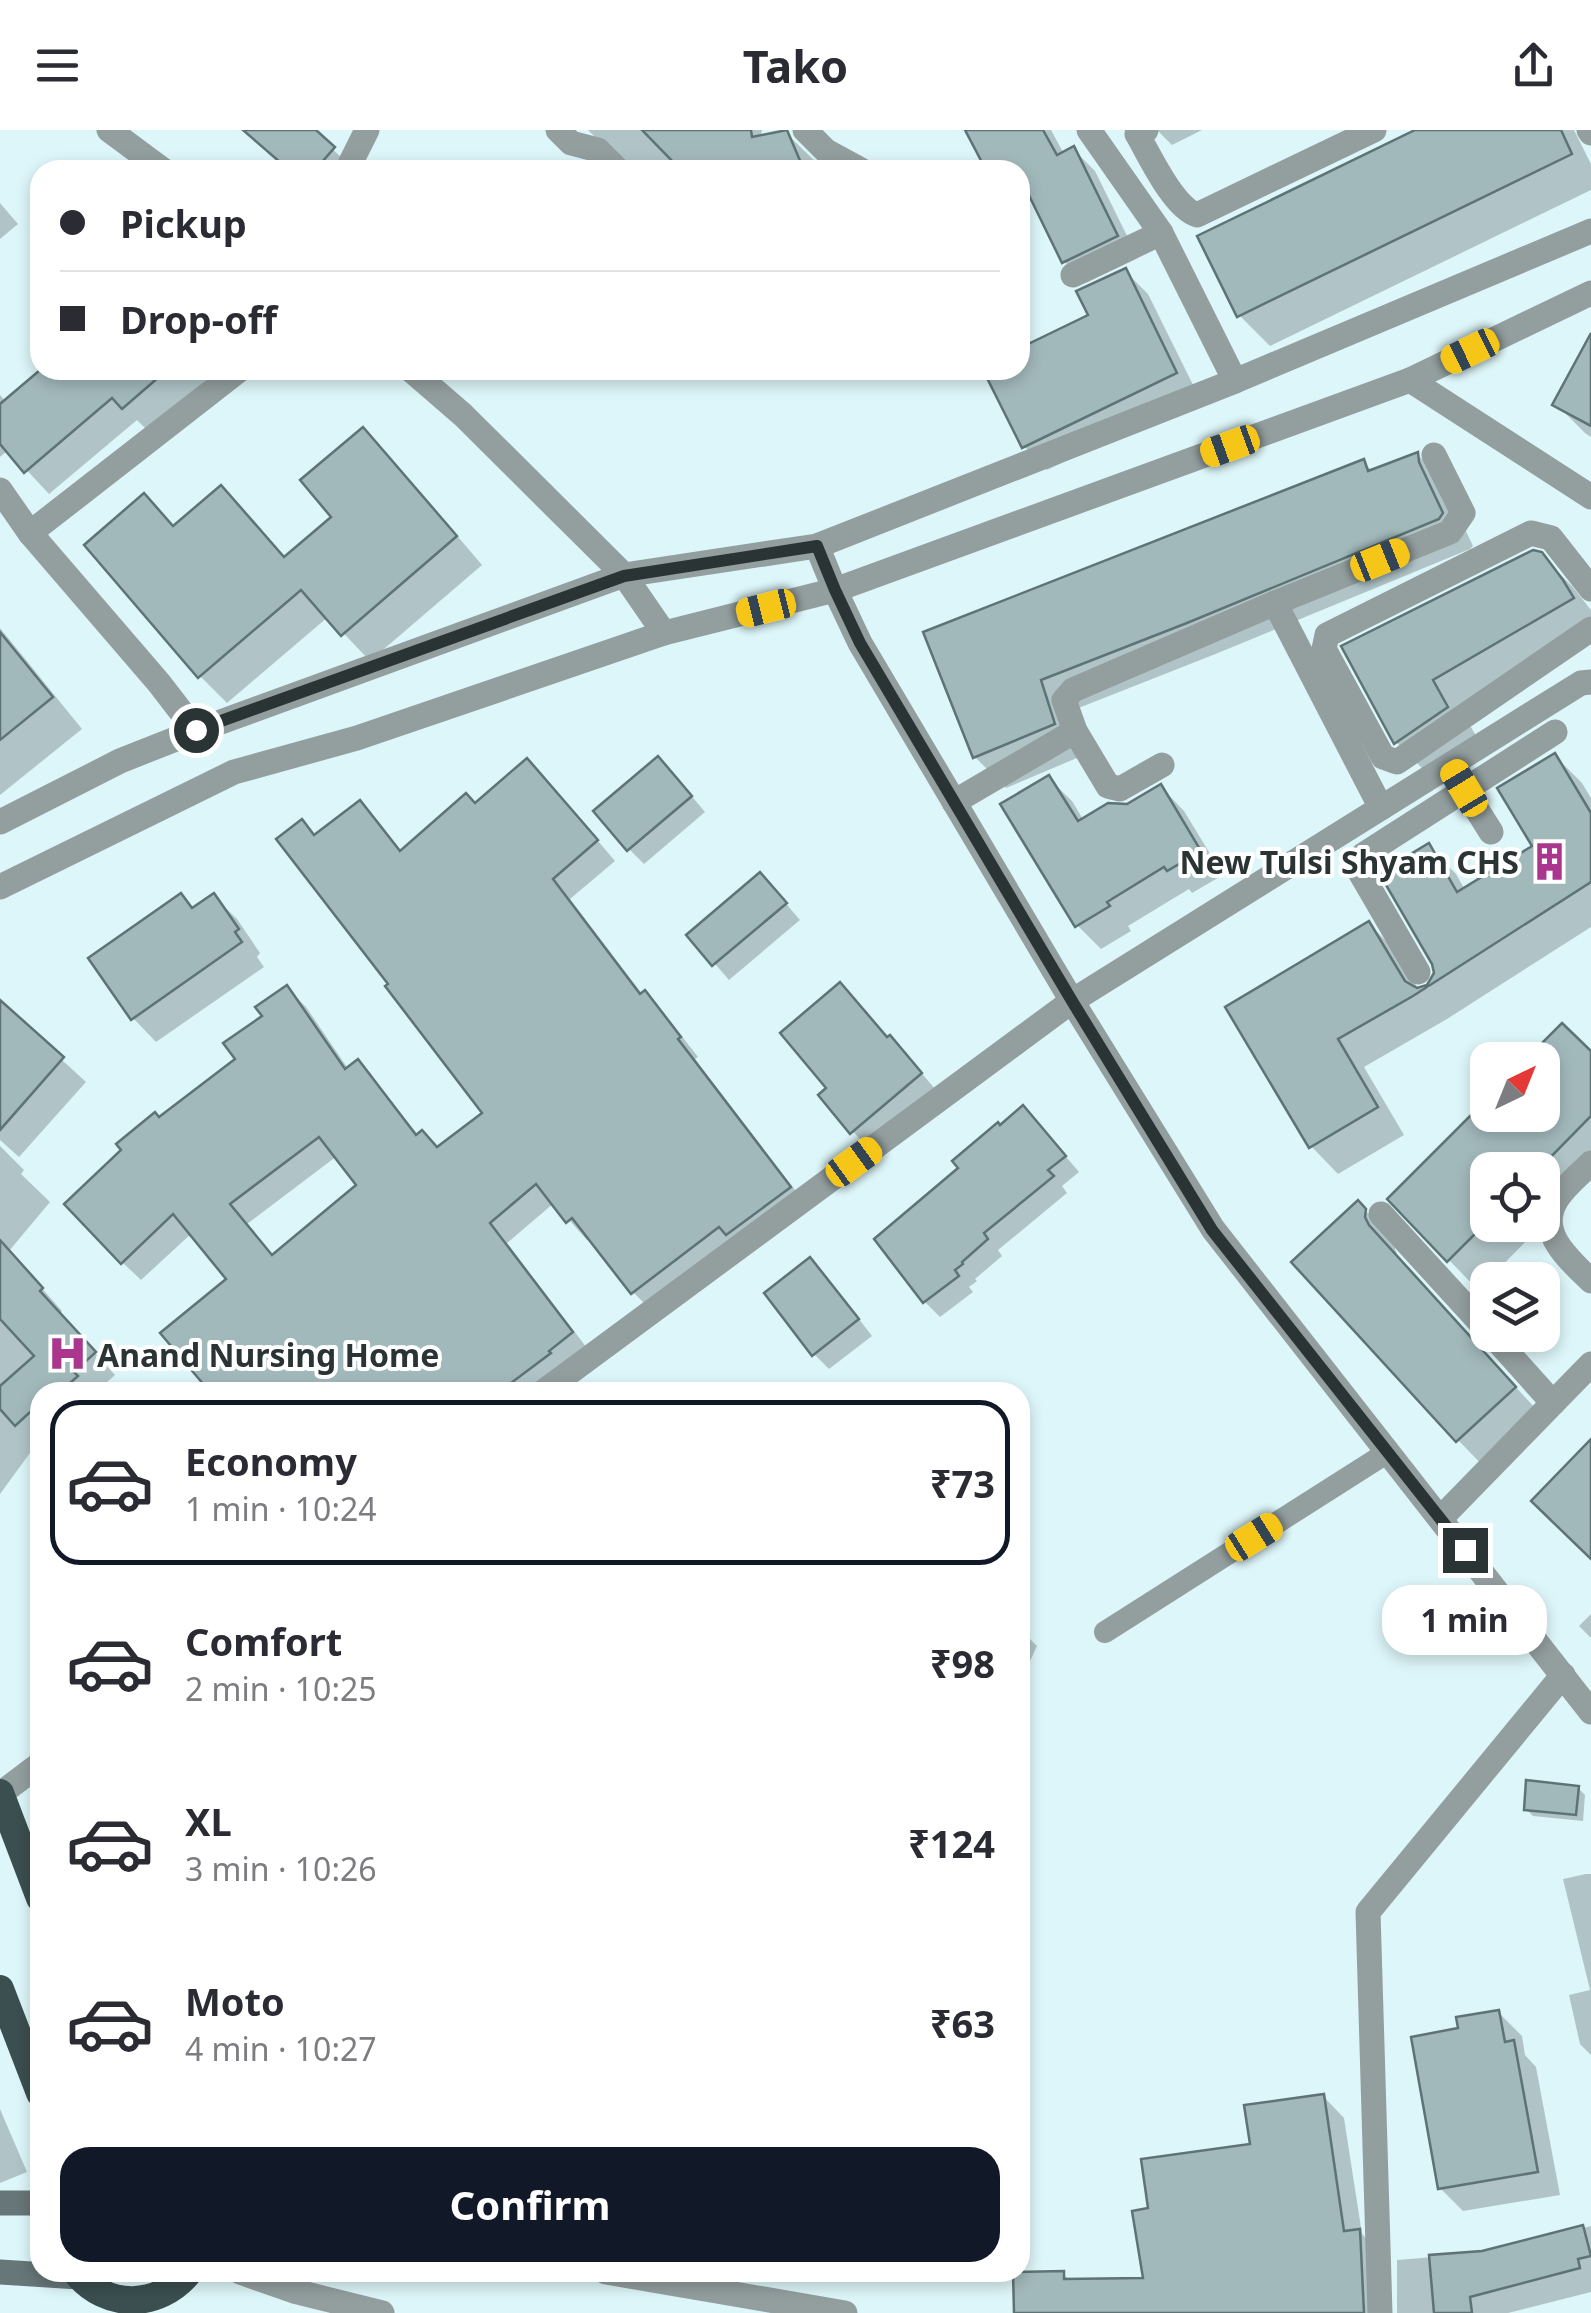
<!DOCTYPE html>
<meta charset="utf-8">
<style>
:root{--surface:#fff;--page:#f7f7f7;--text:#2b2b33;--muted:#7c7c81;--line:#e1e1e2;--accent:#111827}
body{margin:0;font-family:"Noto Sans",sans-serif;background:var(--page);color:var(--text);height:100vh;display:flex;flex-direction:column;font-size:38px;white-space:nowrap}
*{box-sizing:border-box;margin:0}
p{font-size:32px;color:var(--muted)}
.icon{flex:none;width:55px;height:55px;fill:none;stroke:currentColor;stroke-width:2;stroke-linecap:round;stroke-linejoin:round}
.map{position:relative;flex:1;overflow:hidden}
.details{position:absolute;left:30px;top:1252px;width:1000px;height:900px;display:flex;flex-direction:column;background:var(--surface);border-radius:30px;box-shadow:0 5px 15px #0003}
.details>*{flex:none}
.banner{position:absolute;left:30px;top:30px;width:1000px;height:220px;border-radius:30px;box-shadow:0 5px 15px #0003;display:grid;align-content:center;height:220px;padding:0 30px;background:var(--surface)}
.needle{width:65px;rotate:43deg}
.fabs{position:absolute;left:1470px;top:912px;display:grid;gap:20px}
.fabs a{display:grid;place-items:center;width:90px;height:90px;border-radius:20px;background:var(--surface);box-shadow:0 5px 15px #0003;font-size:50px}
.end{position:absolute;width:45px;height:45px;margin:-22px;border:12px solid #2b3435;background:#fff;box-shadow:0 0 0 5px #fff}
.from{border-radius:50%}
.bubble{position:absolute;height:70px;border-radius:30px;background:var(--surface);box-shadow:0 5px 15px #0003;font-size:32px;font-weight:700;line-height:70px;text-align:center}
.car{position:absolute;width:30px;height:60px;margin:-30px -15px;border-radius:12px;box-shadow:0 0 8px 2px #0007;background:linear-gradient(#f5c518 24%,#345 0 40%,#f5c518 0 76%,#345 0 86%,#f5c518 0)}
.banner b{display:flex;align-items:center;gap:35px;height:95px;font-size:38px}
.banner b+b{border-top:2px solid var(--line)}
.banner i{width:25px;height:25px;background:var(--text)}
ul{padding:18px 0 0;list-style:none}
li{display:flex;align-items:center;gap:30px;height:165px;margin:0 20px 15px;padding:0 10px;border:5px solid transparent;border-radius:30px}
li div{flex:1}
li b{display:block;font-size:38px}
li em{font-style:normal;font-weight:700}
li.current{border-color:var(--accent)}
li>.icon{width:90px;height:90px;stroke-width:1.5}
.button{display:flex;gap:20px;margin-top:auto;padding:20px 30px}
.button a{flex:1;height:115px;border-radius:30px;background:var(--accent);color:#fff;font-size:40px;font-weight:700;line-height:115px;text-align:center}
header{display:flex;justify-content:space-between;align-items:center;height:130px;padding:0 30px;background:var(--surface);font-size:45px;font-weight:700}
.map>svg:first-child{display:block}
</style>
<header><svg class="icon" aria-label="menu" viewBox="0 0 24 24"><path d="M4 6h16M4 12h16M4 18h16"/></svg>Tako<svg class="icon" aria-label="share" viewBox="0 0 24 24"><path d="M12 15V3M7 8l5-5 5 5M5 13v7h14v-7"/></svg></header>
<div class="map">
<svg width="1591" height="2183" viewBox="0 0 1591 2183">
<rect width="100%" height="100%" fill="#ddf6f9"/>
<g fill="#0003" fill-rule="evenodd">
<path d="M 243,0 L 312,0 L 355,40 L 289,40 Z"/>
<path d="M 588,0 L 762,0 L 760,8 L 786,3 L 818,34 L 820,40 L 685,40 L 674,29 L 640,37 L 618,30 Z"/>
<path d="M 967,0 L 1051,0 L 1064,24 L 1073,19 L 1095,41 L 1138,128 L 1086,153 L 1065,132 L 1030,62 L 1020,67 L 1020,40 L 989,40 Z"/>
<path d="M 1157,0 L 1202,0 L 1172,15 Z"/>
<path d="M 1421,0 L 1574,0 L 1591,34 L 1591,60 L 1270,216 L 1239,185 Z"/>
<path d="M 0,73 L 18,94 L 0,109 Z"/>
<path d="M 1125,141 L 1148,164 L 1199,267 L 1047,340 L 1024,316 L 986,240 L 1020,240 L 1020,221 L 1092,186 Z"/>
<path d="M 1591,208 L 1591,307 L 1585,303 L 1556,274 Z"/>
<path d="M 44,240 L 218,240 L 147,300 L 137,290 L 49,364 L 8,320 L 0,327 L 0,265 L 6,272 Z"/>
<path d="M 363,300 L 390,327 L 482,435 L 370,531 L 328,487 L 227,573 L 200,546 L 144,366 L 175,397 L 221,358 L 286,429 L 335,387 Z"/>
<path d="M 1418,325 L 1448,356 L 1449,365 L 1473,416 L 1470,419 L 1218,523 L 1071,581 L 1084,625 L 1006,658 L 975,627 L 926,503 L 1363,332 L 1373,342 Z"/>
<path d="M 1540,425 L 1572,456 L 1591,480 L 1591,507 L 1462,582 L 1478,609 L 1427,643 L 1396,612 L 1345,517 Z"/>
<path d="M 0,498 L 82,599 L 0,665 Z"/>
<path d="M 1555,626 L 1582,653 L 1591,668 L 1591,797 L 1447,889 L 1364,937 L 1404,1005 L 1338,1044 L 1311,1016 L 1228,878 L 1369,794 L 1396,821 L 1419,860 L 1429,858 L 1437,843 L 1428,716 L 1456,744 L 1465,760 L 1535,717 Z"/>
<path d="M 673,644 L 705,682 L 644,734 L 629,719 Z"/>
<path d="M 1048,648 L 1072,671 L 1084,691 L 1127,676 L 1161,657 L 1184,681 L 1223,745 L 1192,763 L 1189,759 L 1128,796 L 1131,801 L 1101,819 L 1077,795 Z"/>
<path d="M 546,650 L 615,731 L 570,769 L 643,865 L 644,863 L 663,882 L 698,927 L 695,929 L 808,1077 L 652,1181 L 633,1162 L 590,1107 L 587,1110 L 554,1073 L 507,1113 L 590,1222 L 542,1262 L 213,1262 L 164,1203 L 230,1149 L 192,1103 L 141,1150 L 122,1132 L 159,990 L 238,929 L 265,887 L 287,858 L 306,877 L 349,940 L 358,933 L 376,952 L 419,1006 L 439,1020 L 486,984 L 392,855 L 301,692 L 316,707 L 360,673 L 379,692 L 402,722 L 476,676 ZM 337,1026 L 359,1055 L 274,1127 L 247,1094 Z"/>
<path d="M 775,761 L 800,790 L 729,850 L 690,805 Z"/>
<path d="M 181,766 L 194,780 L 213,766 L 237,789 L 260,823 L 257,827 L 264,837 L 156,912 L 133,888 Z"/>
<path d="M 0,873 L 86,952 L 19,1027 L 0,1010 Z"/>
<path d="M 888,909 L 905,924 L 936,960 L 868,1018 L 821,966 Z"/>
<path d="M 1591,925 L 1591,1045 L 1542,1094 L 1542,1040 L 1488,1040 L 1488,1095 L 1542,1095 L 1478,1160 L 1449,1130 L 1488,985 L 1542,985 L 1542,930 L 1529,930 Z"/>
<path d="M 1038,994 L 1079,1042 L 1062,1056 L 1067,1063 L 998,1120 L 1002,1126 L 975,1149 L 977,1151 L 969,1157 L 973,1162 L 940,1187 L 925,1172 Z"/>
<path d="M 0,1016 L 24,1040 L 21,1044 L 50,1072 L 9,1121 L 62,1181 L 59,1183 L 115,1245 L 96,1262 L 40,1262 L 40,1313 L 30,1323 L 0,1364 Z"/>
<path d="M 1358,1073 L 1396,1112 L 1395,1119 L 1399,1129 L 1545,1289 L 1488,1341 L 1458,1310 Z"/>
<path d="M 810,1130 L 826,1146 L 872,1206 L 829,1239 L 814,1224 Z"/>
<path d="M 1591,1484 L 1591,1508 L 1579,1496 Z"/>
<path d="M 1020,1489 L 1026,1495 L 1023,1502 L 1037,1516 L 1025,1542 L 1020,1540 Z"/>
<path d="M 1578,1658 L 1585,1665 L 1583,1691 L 1533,1686 L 1526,1679 Z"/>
<path d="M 1586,1744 L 1591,1744 L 1591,1925 L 1580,1914 L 1569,1865 L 1590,1860 L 1563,1749 Z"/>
<path d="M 1498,1882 L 1522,1906 L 1525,1925 L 1536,1937 L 1560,2065 L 1463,2081 L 1440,2058 L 1461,1900 Z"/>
<path d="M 1323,1966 L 1344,1988 L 1362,2104 L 1381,2123 L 1383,2183 L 1017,2183 L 1063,2144 L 1071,2151 L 1146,2150 L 1151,2080 L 1252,2016 Z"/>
<path d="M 0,1979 L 27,2042 L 0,2053 Z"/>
<path d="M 1591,2096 L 1591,2162 L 1508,2183 L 1397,2183 L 1397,2130 L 1482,2123 Z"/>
</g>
<g fill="#a2b9bc" stroke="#5d7375" stroke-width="2.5" fill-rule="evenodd">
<path d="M 243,0 L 316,0 L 335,17 L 315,40 L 289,40 Z"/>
<path d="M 642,0 L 751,0 L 752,7 L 787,0 L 804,40 L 681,40 Z"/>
<path d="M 965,0 L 1043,0 L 1057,25 L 1074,16 L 1118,106 L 1062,133 L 1020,47 L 1020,40 L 986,40 Z"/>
<path d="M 1415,0 L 1561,0 L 1572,24 L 1237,187 L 1197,106 Z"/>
<path d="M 1126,138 L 1177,243 L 1022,318 L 983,240 L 1020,240 L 1020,218 L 1088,185 L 1076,161 Z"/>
<path d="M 1591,203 L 1591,296 L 1552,275 Z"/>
<path d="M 40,240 L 167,240 L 122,279 L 112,268 L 24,343 L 0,314 L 0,274 Z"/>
<path d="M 363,297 L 457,406 L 341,506 L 301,460 L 198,548 L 84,415 L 144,363 L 173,396 L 221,355 L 284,427 L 331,387 L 300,350 Z"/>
<path d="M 1418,322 L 1419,332 L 1443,383 L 1439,389 L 1187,493 L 1041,550 L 1055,594 L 973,628 L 923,502 L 1364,329 L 1368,341 Z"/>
<path d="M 1533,420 L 1542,422 L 1563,450 L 1574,468 L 1433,550 L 1448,577 L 1394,614 L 1341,516 Z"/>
<path d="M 0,502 L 53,567 L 0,610 Z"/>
<path d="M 1555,623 L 1591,683 L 1591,752 L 1413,866 L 1338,909 L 1378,977 L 1309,1018 L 1225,877 L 1369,791 L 1405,851 L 1417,858 L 1427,855 L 1434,843 L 1432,834 L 1379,743 L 1429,713 L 1457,762 L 1532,716 L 1497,658 Z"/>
<path d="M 658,626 L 692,666 L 627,721 L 593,681 Z"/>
<path d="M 527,628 L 598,710 L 553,749 L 640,864 L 645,860 L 681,907 L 678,909 L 791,1057 L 726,1105 L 719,1097 L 631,1164 L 572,1088 L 566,1093 L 536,1054 L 490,1093 L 573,1202 L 549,1221 L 551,1223 L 499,1262 L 210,1262 L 160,1203 L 226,1149 L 173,1084 L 121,1134 L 64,1074 L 121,1020 L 116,1014 L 155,982 L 159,987 L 235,929 L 223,913 L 262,886 L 255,877 L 287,855 L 345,939 L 358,929 L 416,1005 L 422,1000 L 437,1017 L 482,983 L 385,856 L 388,854 L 276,709 L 302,689 L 314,705 L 360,670 L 400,721 L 466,663 L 475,673 ZM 319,1007 L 356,1055 L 272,1125 L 230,1074 Z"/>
<path d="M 1049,645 L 1078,691 L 1108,673 L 1127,674 L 1161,654 L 1201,721 L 1167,741 L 1164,737 L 1107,772 L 1110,776 L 1075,797 L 1000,674 Z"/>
<path d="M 760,742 L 787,773 L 712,836 L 686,805 Z"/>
<path d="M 181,763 L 192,778 L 214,763 L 239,799 L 235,802 L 242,812 L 131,890 L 88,828 Z"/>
<path d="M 840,852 L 887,907 L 890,905 L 922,943 L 850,1004 L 818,965 L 826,958 L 780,903 Z"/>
<path d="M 0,870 L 64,927 L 0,1000 Z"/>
<path d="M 1562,893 L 1591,921 L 1591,986 L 1538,1040 L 1488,1040 L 1488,1091 L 1447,1132 L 1387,1069 L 1488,968 L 1488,985 L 1542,985 L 1542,930 L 1525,930 Z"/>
<path d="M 1023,975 L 1066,1026 L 1048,1040 L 1054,1046 L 984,1103 L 988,1109 L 962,1132 L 963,1134 L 955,1140 L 959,1146 L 923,1173 L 874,1109 L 958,1038 L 952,1031 L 998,992 L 1000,995 Z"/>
<path d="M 1358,1070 L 1366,1079 L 1365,1087 L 1369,1095 L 1516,1257 L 1456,1312 L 1291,1132 Z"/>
<path d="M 0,1110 L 43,1158 L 40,1161 L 96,1222 L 74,1242 L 78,1246 L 60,1262 L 40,1262 L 40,1273 L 15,1296 L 0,1279 L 0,1256 L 34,1226 L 0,1189 Z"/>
<path d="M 810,1127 L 859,1189 L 812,1226 L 764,1163 Z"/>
<path d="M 1591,1309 L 1591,1429 L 1531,1371 Z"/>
<path d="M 1526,1650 L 1579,1656 L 1576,1685 L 1524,1680 Z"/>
<path d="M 1499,1880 L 1505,1912 L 1514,1910 L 1538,2042 L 1438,2059 L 1411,1907 L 1458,1898 L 1456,1887 Z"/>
<path d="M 1324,1964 L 1344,2101 L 1360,2099 L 1364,2183 L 1014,2183 L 1013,2142 L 1064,2141 L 1064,2149 L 1143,2148 L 1132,2081 L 1148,2078 L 1141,2029 L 1250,2014 L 1244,1975 Z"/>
<path d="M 1583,2095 L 1591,2126 L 1578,2129 L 1580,2138 L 1470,2167 L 1472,2183 L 1434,2183 L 1429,2125 L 1482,2121 Z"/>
</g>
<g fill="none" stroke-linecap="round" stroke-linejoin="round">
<path stroke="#939e9f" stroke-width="22" d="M 1105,1502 L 1388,1322"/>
<g stroke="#939e9f" stroke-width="25">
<path d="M 558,0 L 571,13 L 598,20 L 618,40"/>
<path d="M 805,0 L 826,21 L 861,40"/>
<path d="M 1089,0 L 1161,103 L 1235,251"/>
<path d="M 1146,0 L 1137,4 C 1150,26 1173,77 1197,85 L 1374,0"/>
<path d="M 1589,0 L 1591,3"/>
<path d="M 347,40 L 367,0"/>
<path d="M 1073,145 L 1161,103"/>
<path d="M 1410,250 L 1591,367"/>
<path d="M 0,360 L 30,403"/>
<path d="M 817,416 L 835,460 L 860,513 L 1072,871 L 1213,1099 L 1591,1582"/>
<path d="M 1591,459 L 1551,408 L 1531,403 L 1327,505 L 1324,519 L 1383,627 L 1397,632 L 1591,499"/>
<path d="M 196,601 L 159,553 L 30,403 L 238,241"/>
<path d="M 1162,635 L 1120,659 L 1108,656 L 1075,601 L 1064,570 L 1073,560 L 1275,473"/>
<path d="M 1457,648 L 1491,702"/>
<path d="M 954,672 L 1075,601"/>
<path d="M 1381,678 L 1275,473 L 1450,402 L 1463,383 L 1434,325"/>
<path d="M 1418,842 L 1357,737 L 1363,725 L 1555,602"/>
<path d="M 1591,1033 C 1580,1044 1565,1056 1557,1069 C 1535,1102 1570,1130 1591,1151"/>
<path d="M 1381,1084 L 1488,1201"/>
<path d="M 1492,1205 L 1553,1273"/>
<path d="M 543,1262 L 1072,871 L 1581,553 L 1591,552"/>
<path d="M 1441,1388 L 1591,1234"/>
<path d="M 0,1664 L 40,1634"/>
<path d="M 1380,2183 L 1368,1782 L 1563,1545"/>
</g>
<g stroke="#939e9f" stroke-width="25">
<path d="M 109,0 L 163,40"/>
<path d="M 411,240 L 463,285 L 624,445 L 664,503"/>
<path d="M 0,692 L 120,631 L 196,601 L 624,445 L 817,416 L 1235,251 L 1591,101"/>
<path d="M 0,757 L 234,642 L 357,608 L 664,503 L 835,460 L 1410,250 L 1591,163"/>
<path d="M 240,2142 L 294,2161 L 382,2183"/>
<path d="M 606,2142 L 845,2183"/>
</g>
<g stroke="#677678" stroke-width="25">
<path d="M 0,2073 L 40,2073"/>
<path d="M 0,2142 L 79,2147"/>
</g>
<g stroke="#3b4e50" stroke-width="28">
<path d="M 0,1663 L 40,1768"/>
<path d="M 0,1859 L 40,1963"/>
<path d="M 76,2142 C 106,2180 159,2179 189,2142"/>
</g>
</g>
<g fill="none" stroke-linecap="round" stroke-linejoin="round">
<path stroke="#2b3435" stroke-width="12" d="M 196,600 L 624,446 L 817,416 L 835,460 L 860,513 L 1072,871 L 1212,1100 L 1465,1420"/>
</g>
<defs>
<symbol id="building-bare" viewBox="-9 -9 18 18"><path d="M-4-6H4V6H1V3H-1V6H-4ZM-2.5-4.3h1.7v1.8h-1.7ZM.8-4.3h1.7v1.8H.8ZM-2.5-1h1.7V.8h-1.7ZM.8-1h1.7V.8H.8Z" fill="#ab368e" stroke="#fff" stroke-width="2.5" paint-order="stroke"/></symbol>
<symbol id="hospital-bare" viewBox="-9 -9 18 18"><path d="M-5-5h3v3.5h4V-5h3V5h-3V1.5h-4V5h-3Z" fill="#ab368e" stroke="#fff" stroke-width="2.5" paint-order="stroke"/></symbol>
</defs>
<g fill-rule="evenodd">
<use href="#building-bare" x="1522" y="704" width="55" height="55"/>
<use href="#hospital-bare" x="40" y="1196" width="55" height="55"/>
</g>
<g text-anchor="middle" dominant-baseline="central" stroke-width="8" stroke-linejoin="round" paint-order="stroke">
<g font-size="32" font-weight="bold" fill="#2b3435" stroke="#fff" text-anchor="end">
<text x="1519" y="731">New Tulsi Shyam CHS</text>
<text x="97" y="1224" text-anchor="start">Anand Nursing Home</text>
</g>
</g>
</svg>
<div class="fabs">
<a><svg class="needle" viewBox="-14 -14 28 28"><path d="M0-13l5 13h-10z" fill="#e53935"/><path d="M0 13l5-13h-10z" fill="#7c7c81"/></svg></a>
<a><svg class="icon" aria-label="locate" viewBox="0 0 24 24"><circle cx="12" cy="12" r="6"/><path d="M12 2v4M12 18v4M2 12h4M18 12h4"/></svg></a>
<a><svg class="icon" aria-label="layers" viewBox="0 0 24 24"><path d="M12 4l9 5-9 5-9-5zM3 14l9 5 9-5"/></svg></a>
</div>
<i class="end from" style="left:196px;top:600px"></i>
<i class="end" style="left:1465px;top:1420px"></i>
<div class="bubble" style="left:1382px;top:1455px;width:165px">1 min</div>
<i class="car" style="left:1470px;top:221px;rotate:244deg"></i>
<i class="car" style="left:1230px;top:316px;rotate:250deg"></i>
<i class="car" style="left:1380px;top:430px;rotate:68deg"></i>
<i class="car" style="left:766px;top:478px;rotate:256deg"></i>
<i class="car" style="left:1464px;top:658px;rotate:329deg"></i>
<i class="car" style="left:854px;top:1032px;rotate:54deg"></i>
<i class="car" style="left:1254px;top:1407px;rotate:58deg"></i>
<div class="banner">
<b><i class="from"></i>Pickup</b>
<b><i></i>Drop-off</b>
</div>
<section class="details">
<ul>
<li class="current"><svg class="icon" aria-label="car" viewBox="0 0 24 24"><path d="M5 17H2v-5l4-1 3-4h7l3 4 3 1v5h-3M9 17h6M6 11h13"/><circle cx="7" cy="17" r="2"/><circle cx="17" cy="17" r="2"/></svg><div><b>Economy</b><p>1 min · 10:24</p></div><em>₹73</em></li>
<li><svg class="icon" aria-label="car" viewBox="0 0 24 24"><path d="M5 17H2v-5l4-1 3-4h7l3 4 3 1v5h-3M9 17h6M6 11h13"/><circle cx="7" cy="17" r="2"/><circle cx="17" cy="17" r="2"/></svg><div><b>Comfort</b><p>2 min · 10:25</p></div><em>₹98</em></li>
<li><svg class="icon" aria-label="car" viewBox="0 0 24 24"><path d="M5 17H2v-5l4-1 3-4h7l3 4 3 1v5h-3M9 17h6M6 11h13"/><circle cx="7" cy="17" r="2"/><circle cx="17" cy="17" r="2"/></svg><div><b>XL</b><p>3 min · 10:26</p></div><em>₹124</em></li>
<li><svg class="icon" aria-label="car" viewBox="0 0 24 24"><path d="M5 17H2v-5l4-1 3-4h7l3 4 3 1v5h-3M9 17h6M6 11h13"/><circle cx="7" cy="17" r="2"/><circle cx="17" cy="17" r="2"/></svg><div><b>Moto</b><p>4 min · 10:27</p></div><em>₹63</em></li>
</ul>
<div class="button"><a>Confirm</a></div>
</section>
</div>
